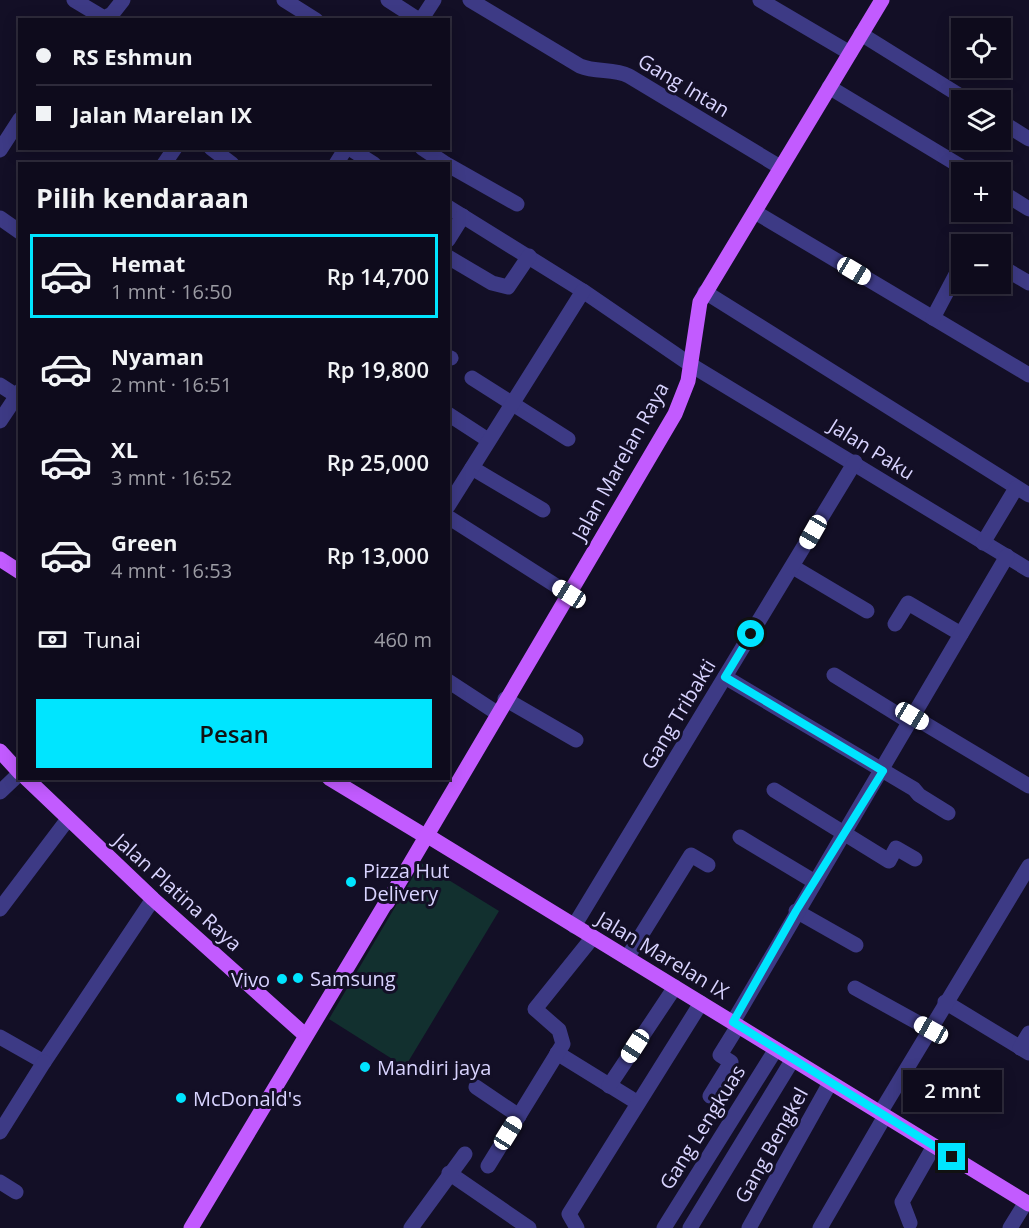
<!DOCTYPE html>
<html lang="id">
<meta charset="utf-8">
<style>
:root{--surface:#0e0b1c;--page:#1c1929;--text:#f1f3f6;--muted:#9b9ba3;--line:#2e2b3b;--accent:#00e5ff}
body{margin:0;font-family:"Open Sans",sans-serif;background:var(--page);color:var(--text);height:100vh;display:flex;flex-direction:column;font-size:22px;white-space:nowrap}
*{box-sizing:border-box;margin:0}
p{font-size:20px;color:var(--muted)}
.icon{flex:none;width:33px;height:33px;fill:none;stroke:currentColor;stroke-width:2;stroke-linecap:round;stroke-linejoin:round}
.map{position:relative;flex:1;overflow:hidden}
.sheet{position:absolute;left:18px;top:162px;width:432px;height:618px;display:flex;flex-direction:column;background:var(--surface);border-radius:0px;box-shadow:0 3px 15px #0003,0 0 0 2px var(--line)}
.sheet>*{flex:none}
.guide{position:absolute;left:18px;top:18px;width:432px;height:132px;border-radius:0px;box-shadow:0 3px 15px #0003,0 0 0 2px var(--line);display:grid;align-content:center;height:132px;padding:0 18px;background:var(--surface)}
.buttons{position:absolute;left:951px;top:18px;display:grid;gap:12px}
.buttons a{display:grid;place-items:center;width:60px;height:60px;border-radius:0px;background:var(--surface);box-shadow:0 3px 15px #0003,0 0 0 2px var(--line);font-size:30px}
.end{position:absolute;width:27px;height:27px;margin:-14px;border:8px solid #00e5ff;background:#111;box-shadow:0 0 0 3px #111}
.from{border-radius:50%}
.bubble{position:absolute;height:42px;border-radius:0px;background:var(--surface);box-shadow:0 3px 15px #0003,0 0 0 2px var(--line);font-size:20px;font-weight:600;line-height:42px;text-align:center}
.car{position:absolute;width:18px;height:36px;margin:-18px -9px;border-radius:8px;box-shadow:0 0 4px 2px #0007;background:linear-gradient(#fff 24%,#345 0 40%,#fff 0 76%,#345 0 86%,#fff 0)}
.guide b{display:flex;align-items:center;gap:21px;height:57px;font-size:22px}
.guide b+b{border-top:2px solid var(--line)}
.guide i{width:15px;height:15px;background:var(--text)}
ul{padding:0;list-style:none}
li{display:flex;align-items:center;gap:18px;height:84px;margin:0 12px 9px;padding:0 6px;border:3px solid transparent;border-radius:0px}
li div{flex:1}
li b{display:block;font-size:22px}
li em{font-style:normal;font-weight:600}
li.selected{border-color:var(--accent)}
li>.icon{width:54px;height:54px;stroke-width:1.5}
h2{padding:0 18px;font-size:27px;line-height:72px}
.pay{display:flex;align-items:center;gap:15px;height:66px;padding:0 18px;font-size:22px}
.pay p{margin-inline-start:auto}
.action{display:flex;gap:12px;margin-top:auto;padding:12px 18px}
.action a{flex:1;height:69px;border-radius:0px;background:var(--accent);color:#111;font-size:24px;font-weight:600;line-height:69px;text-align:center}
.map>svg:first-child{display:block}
</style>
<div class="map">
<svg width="1029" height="1228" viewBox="0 0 1029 1228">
<rect width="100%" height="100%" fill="#130f26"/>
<path fill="#12302f" d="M 421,863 L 499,911 L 405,1067 L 329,1019 Z"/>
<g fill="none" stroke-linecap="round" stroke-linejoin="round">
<g stroke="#3d3a85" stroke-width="15">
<path d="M 74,0 L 104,18 L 112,14 L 123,0"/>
<path d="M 284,0 L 316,20"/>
<path d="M 388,0 L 419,20"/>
<path d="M 470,0 L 580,66 C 597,73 613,68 629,76 L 780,167"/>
<path d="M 760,0 L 850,53"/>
<path d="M 421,20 L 434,0"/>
<path d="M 861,34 L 967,100"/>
<path d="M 829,87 L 970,172"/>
<path d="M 1000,121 L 1029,139"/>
<path d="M 211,148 L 232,164"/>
<path d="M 349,148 L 374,164"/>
<path d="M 422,148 L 446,164"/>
<path d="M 0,150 L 20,119"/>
<path d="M 164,164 L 175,148"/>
<path d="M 336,164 L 346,148"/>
<path d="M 448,165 L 517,204"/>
<path d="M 1000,191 L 1029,209"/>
<path d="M 448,207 L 583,291 L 691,365 L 1029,570"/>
<path d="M 755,212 L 1029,375"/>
<path d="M 0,218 L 20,232"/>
<path d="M 448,240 L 463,216"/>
<path d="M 448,257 L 492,283 L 508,287 L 529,256"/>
<path d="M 1000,266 L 1029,283"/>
<path d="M 705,292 L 1029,495"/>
<path d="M 933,318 L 962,263"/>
<path d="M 448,357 L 451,358"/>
<path d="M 472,378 L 568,439"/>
<path d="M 0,385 L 20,398"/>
<path d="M 448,414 L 488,440"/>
<path d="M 0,421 L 20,391"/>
<path d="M 472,468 L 543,510"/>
<path d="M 448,506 L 583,291"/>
<path d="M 448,517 L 569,594"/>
<path d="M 983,543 L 1016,488"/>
<path d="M 793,567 L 867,611"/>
<path d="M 895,624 L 908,603 L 961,634"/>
<path d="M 834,675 L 910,722"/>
<path d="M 725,677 L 914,789 L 919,795 L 948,813"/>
<path d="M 448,681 L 497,713"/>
<path d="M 505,699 L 576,740"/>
<path d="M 912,716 L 1029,786"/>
<path d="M 774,790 L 889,861 L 896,848 L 915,859"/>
<path d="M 0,792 L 20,773"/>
<path d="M 740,837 L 815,882"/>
<path d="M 0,909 L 68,819"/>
<path d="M 796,911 L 856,945"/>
<path d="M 574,926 L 855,462"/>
<path d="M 627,958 L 691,855 L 708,865"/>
<path d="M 855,988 L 931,1030"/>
<path d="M 945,1002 L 1029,1053"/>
<path d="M 733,1022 L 1007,556"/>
<path d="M 0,1037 L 44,1062 L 153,899"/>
<path d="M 1020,1048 L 1029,1033"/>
<path d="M 557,1053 L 638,1103"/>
<path d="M 609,1086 L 675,987"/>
<path d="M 476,1087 L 519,1116"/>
<path d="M 710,1096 L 731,1062 L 720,1055 L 738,1026"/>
<path d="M 880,1113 L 1029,866"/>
<path d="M 0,1132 L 44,1062"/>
<path d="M 488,1166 L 563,1044 L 559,1030 L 535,1009 L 593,937"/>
<path d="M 449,1173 L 529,1228"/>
<path d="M 0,1182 L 16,1192"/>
<path d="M 910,1223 L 902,1202 L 934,1146"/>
<path d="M 411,1228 L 465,1154"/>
<path d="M 577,1228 L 569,1214 L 701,1003"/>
<path d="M 664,1228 L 776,1049"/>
<path d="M 690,1228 L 793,1059"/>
<path d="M 749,1228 L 830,1083"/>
<path d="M 820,1228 L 885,1116"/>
<path d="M 1010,1228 L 1026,1202"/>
</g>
<g stroke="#c25bff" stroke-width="15">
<path d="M 0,559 L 20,572"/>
<path d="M 0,751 L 20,773"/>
<path d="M 26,778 L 153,899 L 305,1035"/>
<path d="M 329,778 L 420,833"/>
<path d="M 428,836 L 1029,1204"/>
<path d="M 387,903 L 675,414 L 688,381 L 700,302 L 882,0"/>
<path d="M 191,1228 L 390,896"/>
</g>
</g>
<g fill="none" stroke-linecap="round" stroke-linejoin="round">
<path stroke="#00e5ff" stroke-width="8" d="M 751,634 L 725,677 L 883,771 L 796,911 L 733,1022 L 952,1157"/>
</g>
<g fill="#00e5ff" stroke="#130f26" stroke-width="2">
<circle cx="351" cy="882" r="6"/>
<circle cx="298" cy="978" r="6"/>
<circle cx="282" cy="979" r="6"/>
<circle cx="365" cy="1067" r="6"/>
<circle cx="181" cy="1098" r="6"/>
</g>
<g text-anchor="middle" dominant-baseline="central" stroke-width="6" stroke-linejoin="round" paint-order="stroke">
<g font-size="20" fill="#d9d4ff" stroke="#130f26">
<text transform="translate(684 85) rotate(31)">Gang Intan</text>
<text transform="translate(872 449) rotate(32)">Jalan Paku</text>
<text transform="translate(620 461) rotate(-61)">Jalan Marelan Raya</text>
<text transform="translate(678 714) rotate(-59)">Gang Tribakti</text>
<text transform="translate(178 892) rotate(42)">Jalan Platina Raya</text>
<text transform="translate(663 955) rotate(31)">Jalan Marelan IX</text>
<text transform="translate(702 1127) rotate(-58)">Gang Lengkuas</text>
<text transform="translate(771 1145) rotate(-61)">Gang Bengkel</text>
</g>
<g font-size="20" fill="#d9d4ff" stroke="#130f26" text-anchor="start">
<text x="363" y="870">Pizza Hut<tspan x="363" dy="23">Delivery</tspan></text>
<text x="310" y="978">Samsung</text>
<text x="270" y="979" text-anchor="end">Vivo</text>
<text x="377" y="1067">Mandiri jaya</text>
<text x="193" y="1098">McDonald's</text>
</g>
</g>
</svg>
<div class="buttons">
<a><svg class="icon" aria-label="locate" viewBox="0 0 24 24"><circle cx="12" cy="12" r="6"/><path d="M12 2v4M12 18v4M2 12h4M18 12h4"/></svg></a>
<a><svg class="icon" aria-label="layers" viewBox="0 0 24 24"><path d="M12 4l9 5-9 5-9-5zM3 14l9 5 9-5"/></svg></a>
<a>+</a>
<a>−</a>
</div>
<i class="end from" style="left:751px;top:634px"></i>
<i class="end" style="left:952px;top:1157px"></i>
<div class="bubble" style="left:903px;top:1070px;width:99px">2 mnt</div>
<i class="car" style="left:854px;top:271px;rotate:121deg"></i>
<i class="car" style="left:813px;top:532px;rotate:210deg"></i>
<i class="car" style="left:569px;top:594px;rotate:302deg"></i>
<i class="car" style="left:912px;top:716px;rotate:121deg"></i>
<i class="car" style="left:931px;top:1030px;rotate:299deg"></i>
<i class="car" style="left:635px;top:1046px;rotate:213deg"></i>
<i class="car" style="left:508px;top:1133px;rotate:32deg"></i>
<div class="guide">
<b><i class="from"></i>RS Eshmun</b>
<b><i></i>Jalan Marelan IX</b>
</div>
<section class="sheet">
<h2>Pilih kendaraan</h2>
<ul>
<li class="selected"><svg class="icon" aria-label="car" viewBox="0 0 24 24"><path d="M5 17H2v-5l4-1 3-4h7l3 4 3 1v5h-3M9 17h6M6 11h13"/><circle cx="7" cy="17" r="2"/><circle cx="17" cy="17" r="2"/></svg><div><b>Hemat</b><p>1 mnt · 16:50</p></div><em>Rp 14,700</em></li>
<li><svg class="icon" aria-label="car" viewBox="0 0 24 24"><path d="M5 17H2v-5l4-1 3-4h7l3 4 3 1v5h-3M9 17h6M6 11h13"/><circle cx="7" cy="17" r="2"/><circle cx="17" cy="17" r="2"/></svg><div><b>Nyaman</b><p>2 mnt · 16:51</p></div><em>Rp 19,800</em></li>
<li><svg class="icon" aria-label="car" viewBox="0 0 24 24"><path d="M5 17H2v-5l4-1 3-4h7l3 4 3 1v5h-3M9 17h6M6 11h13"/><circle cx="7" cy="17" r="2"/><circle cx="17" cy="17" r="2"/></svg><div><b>XL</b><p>3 mnt · 16:52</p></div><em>Rp 25,000</em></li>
<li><svg class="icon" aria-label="car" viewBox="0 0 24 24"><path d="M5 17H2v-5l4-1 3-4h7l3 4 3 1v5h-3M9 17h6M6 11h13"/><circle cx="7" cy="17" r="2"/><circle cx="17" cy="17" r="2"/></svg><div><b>Green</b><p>4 mnt · 16:53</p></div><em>Rp 13,000</em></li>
</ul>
<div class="pay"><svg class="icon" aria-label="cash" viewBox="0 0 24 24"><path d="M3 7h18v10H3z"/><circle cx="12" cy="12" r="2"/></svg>Tunai<p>460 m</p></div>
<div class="action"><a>Pesan</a></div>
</section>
</div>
